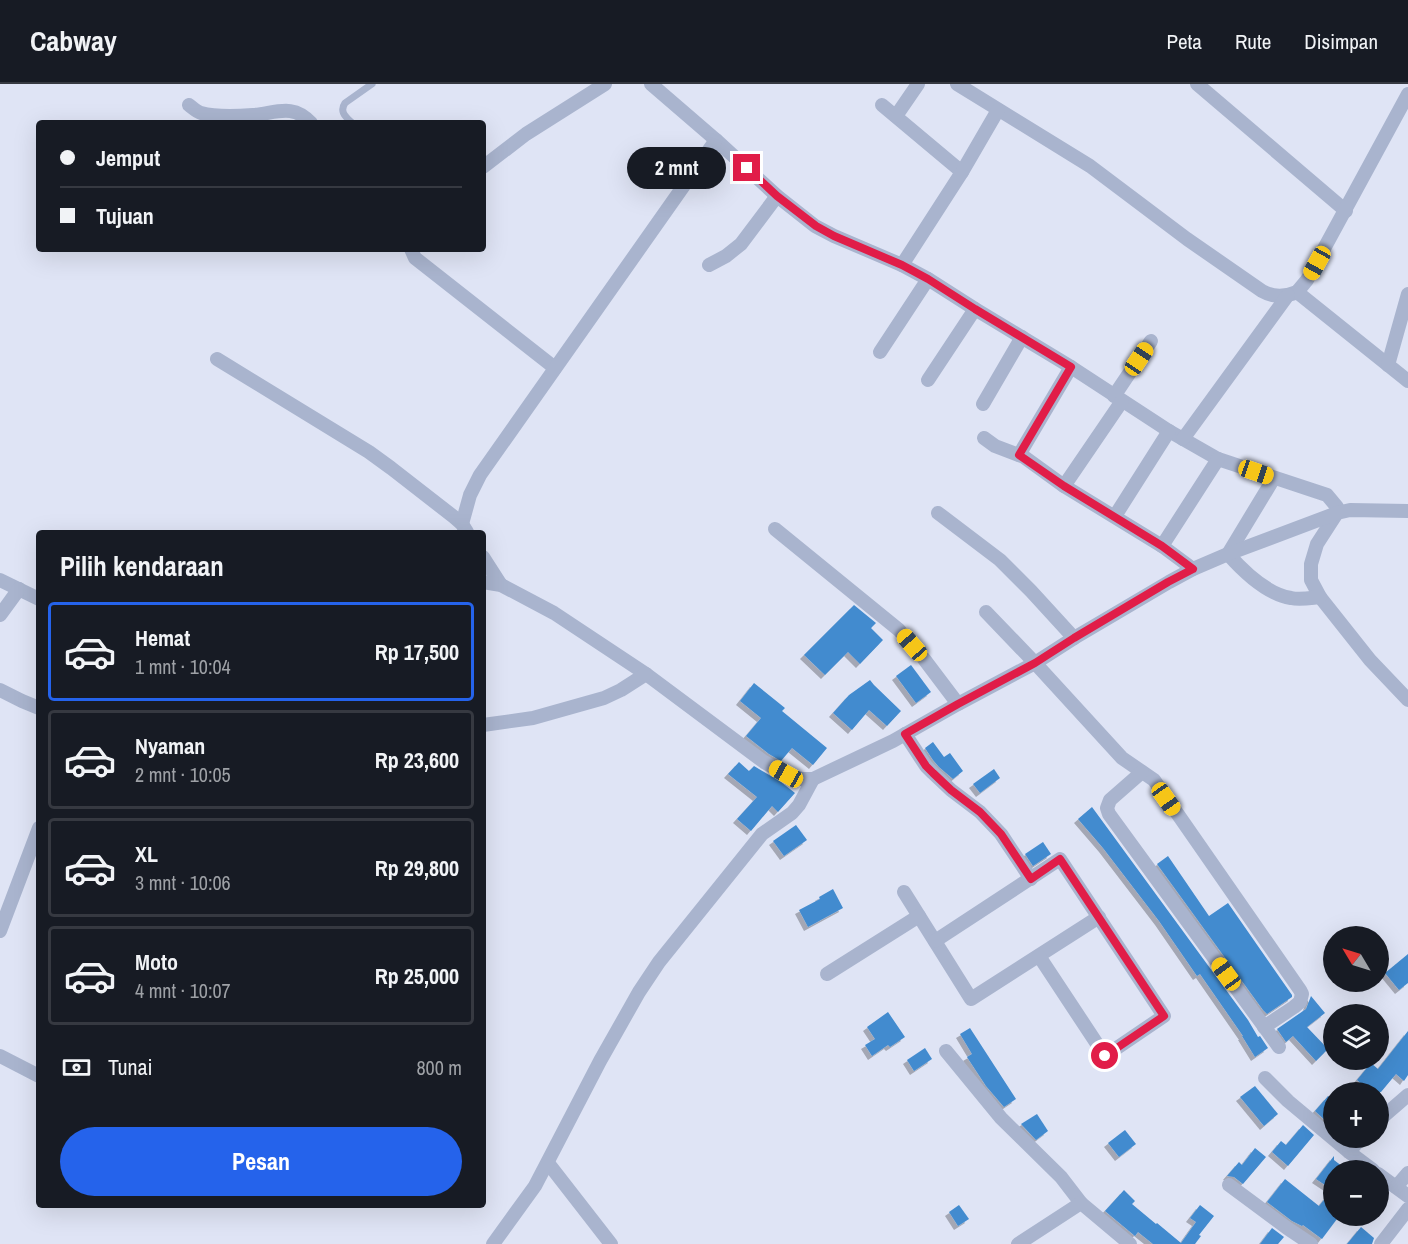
<!DOCTYPE html>
<html lang="id">
<meta charset="utf-8">
<style>
:root{--surface:#171b24;--page:#242831;--text:#f1f3f6;--muted:#9ea1a6;--line:#363941;--accent:#2563eb}
body{margin:0;font-family:"Archivo Narrow",sans-serif;background:var(--page);color:var(--text);height:100vh;display:flex;flex-direction:column;font-size:22px;white-space:nowrap}
*{box-sizing:border-box;margin:0}
p{font-size:20px;color:var(--muted)}
.icon{flex:none;width:33px;height:33px;fill:none;stroke:currentColor;stroke-width:2;stroke-linecap:round;stroke-linejoin:round}
.map{position:relative;flex:1;overflow:hidden}
.panel{position:absolute;left:36px;top:446px;width:450px;height:678px;display:flex;flex-direction:column;background:var(--surface);border-radius:6px;box-shadow:0 6px 24px #0002}
.panel>*{flex:none}
.guide{position:absolute;left:36px;top:36px;width:450px;height:132px;border-radius:6px;box-shadow:0 6px 24px #0002;display:grid;align-content:center;height:132px;padding:0 24px;background:var(--surface)}
.needle{width:39px;rotate:308deg}
.tools{position:absolute;left:1323px;top:842px;display:grid;gap:12px}
.tools a{display:grid;place-items:center;width:66px;height:66px;border-radius:50%;background:var(--surface);box-shadow:0 6px 24px #0002;font-size:30px}
.end{position:absolute;width:27px;height:27px;margin:-14px;border:8px solid #e11d48;background:#fff;box-shadow:0 0 0 3px #fff}
.from{border-radius:50%}
.bubble{position:absolute;height:42px;border-radius:21px;background:var(--surface);box-shadow:0 6px 24px #0002;font-size:20px;font-weight:700;line-height:42px;text-align:center}
.car{position:absolute;width:18px;height:36px;margin:-18px -9px;border-radius:8px;box-shadow:0 0 4px 2px #0007;background:linear-gradient(#f5c518 24%,#345 0 40%,#f5c518 0 76%,#345 0 86%,#f5c518 0)}
.guide b{display:flex;align-items:center;gap:21px;height:57px;font-size:22px}
.guide b+b{border-top:2px solid var(--line)}
.guide i{width:15px;height:15px;background:var(--text)}
ul{padding:0;list-style:none}
li{display:flex;align-items:center;gap:18px;height:99px;margin:0 12px 9px;padding:0 12px;border:3px solid var(--line);border-radius:6px}
li div{flex:1}
li b{display:block;font-size:22px}
li em{font-style:normal;font-weight:700}
li.on{border-color:var(--accent)}
li>.icon{width:54px;height:54px;stroke-width:1.5}
h2{padding:0 24px;font-size:27px;line-height:72px}
.pay{display:flex;align-items:center;gap:15px;height:66px;padding:0 24px;font-size:22px}
.pay p{margin-inline-start:auto}
.action{display:flex;gap:12px;margin-top:auto;padding:12px 24px}
.action a{flex:1;height:69px;border-radius:36px;background:var(--accent);color:#fff;font-size:24px;font-weight:700;line-height:69px;text-align:center}
header{display:flex;align-items:center;gap:36px;box-sizing:border-box;height:84px;padding:0 30px;background:var(--surface);border-bottom:2px solid var(--line)}
header strong{font-size:28px}
nav{display:flex;gap:33px;margin-inline-start:auto;font-size:21px}
.map>svg:first-child{display:block}
</style>
<header>
<strong>Cabway</strong>
<nav><a>Peta</a><a>Rute</a><a>Disimpan</a></nav>
</header>
<div class="map">
<svg width="1408" height="1160" viewBox="0 0 1408 1160">
<defs>
<filter id="shadow"><feDropShadow dx="-4" dy="4" stdDeviation="0" flood-color="#0004"/></filter>
</defs>
<rect width="100%" height="100%" fill="#dfe4f5"/>
<g fill="#428bcf" filter="url(#shadow)">
<path d="M 854,521 L 876,539 L 871,544 L 883,556 L 860,580 L 848,568 L 825,591 L 804,571 Z"/>
<path d="M 911,581 L 931,608 L 916,619 L 896,592 Z"/>
<path d="M 870,596 L 874,601 L 901,627 L 887,642 L 869,626 L 852,646 L 833,629 L 849,611 Z"/>
<path d="M 754,599 L 785,624 L 782,627 L 827,664 L 813,681 L 792,664 L 781,677 L 769,670 L 746,652 L 761,634 L 740,617 Z"/>
<path d="M 933,658 L 944,673 L 950,669 L 963,687 L 953,695 L 939,683 L 933,676 L 925,664 Z"/>
<path d="M 739,678 L 749,687 L 754,682 L 781,698 L 795,709 L 778,728 L 772,722 L 751,747 L 737,735 L 757,713 L 728,690 Z"/>
<path d="M 994,685 L 1000,694 L 980,709 L 973,700 Z"/>
<path d="M 1092,723 L 1248,936 L 1258,953 L 1260,952 L 1268,964 L 1255,973 L 1242,952 L 1243,952 L 1200,890 L 1197,892 L 1159,837 L 1103,764 L 1078,735 Z"/>
<path d="M 796,741 L 807,756 L 784,772 L 773,757 Z"/>
<path d="M 1043,758 L 1051,770 L 1033,782 L 1025,770 Z"/>
<path d="M 1168,772 L 1209,832 L 1228,819 L 1292,911 L 1292,913 L 1267,930 L 1263,926 L 1157,780 Z"/>
<path d="M 833,805 L 843,824 L 808,843 L 799,826 L 820,815 L 819,813 Z"/>
<path d="M 1408,870 L 1408,899 L 1399,906 L 1385,889 Z"/>
<path d="M 1311,912 L 1325,929 L 1307,943 L 1328,965 L 1316,977 L 1293,952 L 1286,958 L 1277,945 L 1306,925 Z"/>
<path d="M 888,928 L 905,953 L 890,963 L 888,961 L 872,972 L 865,961 L 875,955 L 867,943 Z"/>
<path d="M 970,944 L 1016,1015 L 1004,1023 L 986,1002 L 967,973 L 972,970 L 960,950 Z"/>
<path d="M 1408,947 L 1408,991 L 1404,997 L 1396,990 L 1381,1008 L 1371,1008 L 1357,996 L 1371,979 L 1378,985 Z"/>
<path d="M 925,964 L 932,975 L 914,987 L 907,976 Z"/>
<path d="M 1255,1002 L 1278,1030 L 1264,1042 L 1240,1013 Z"/>
<path d="M 1328,1012 L 1334,1016 L 1334,1040 L 1329,1036 L 1327,1038 L 1315,1027 Z"/>
<path d="M 1037,1030 L 1048,1047 L 1036,1056 L 1021,1040 Z"/>
<path d="M 1303,1041 L 1314,1051 L 1288,1082 L 1272,1068 L 1281,1057 L 1286,1061 Z"/>
<path d="M 1125,1046 L 1136,1060 L 1119,1073 L 1108,1059 Z"/>
<path d="M 1255,1064 L 1266,1073 L 1243,1100 L 1234,1093 L 1227,1092 L 1239,1078 L 1242,1081 Z"/>
<path d="M 1334,1072 L 1334,1076 L 1347,1086 L 1334,1086 L 1334,1107 L 1316,1095 Z"/>
<path d="M 1285,1095 L 1319,1122 L 1327,1112 L 1334,1118 L 1334,1131 L 1340,1131 L 1322,1155 L 1303,1141 L 1302,1142 L 1292,1137 L 1267,1118 Z"/>
<path d="M 1124,1106 L 1135,1117 L 1132,1120 L 1156,1140 L 1157,1139 L 1181,1159 L 1196,1138 L 1190,1134 L 1200,1121 L 1214,1132 L 1199,1151 L 1201,1152 L 1195,1160 L 1153,1160 L 1138,1148 L 1135,1152 L 1105,1127 Z"/>
<path d="M 959,1121 L 969,1135 L 958,1142 L 949,1128 Z"/>
<path d="M 1361,1143 L 1374,1154 L 1372,1160 L 1347,1160 Z"/>
<path d="M 1272,1144 L 1284,1153 L 1278,1160 L 1260,1160 Z"/>
</g>
<g fill="none" stroke-linecap="round" stroke-linejoin="round">
<path stroke="#a9b4ce" stroke-width="7" d="M 352,39 C 346,33 339,28 345,19 L 372,0"/>
<g stroke="#a9b4ce" stroke-width="14">
<path d="M 651,0 L 716,56 L 777,112 L 815,142 L 834,152 L 902,181 L 928,195 L 975,225 L 1071,283 L 1169,347 L 1218,375 L 1327,411 L 1337,423 L 1337,429 L 1317,460 L 1311,480 L 1311,496 L 1320,513 L 1370,576 L 1408,616"/>
<path d="M 957,0 L 1090,82 L 1187,155 L 1262,207 C 1274,214 1285,213 1297,208"/>
<path d="M 1197,0 L 1346,127"/>
<path d="M 1408,10 L 1307,196 L 1297,208 L 1408,297"/>
<path d="M 189,21 C 193,24 197,28 201,29 C 215,33 239,32 253,31 C 276,29 293,19 311,39"/>
<path d="M 882,21 L 962,88"/>
<path d="M 896,32 L 918,0"/>
<path d="M 483,83 L 526,50 L 605,0"/>
<path d="M 411,165 L 415,174 L 555,284"/>
<path d="M 709,181 L 726,172 L 741,160 L 777,112"/>
<path d="M 902,181 L 962,88 L 998,26"/>
<path d="M 880,268 L 928,195"/>
<path d="M 217,275 L 369,368 L 391,384 L 454,433 L 462,440 L 467,448"/>
<path d="M 1388,281 L 1408,210"/>
<path d="M 928,296 L 975,225"/>
<path d="M 1114,312 L 1151,257"/>
<path d="M 983,320 L 1022,253"/>
<path d="M 984,354 L 995,362 L 1024,373 L 1064,402 L 1162,462 L 1193,485"/>
<path d="M 1183,355 L 1288,211"/>
<path d="M 1019,371 L 1071,283"/>
<path d="M 1274,394 L 1228,470 C 1243,487 1267,510 1291,514 C 1300,516 1310,514 1320,513"/>
<path d="M 1064,402 L 1122,317"/>
<path d="M 938,429 L 1000,476 L 1031,507 L 1074,554"/>
<path d="M 1115,432 L 1169,347"/>
<path d="M 462,440 L 470,411 L 480,391 L 716,56"/>
<path d="M 775,445 L 899,546 L 924,575 L 958,620"/>
<path d="M 1162,462 L 1218,375"/>
<path d="M 483,473 L 501,501"/>
<path d="M 0,496 L 39,515"/>
<path d="M 483,498 L 501,501 L 554,529 L 646,590 L 764,678 L 786,690 L 801,695 L 813,695 L 893,657 L 958,620 L 1035,579 L 1074,554 L 1169,498 L 1193,485 L 1228,470 L 1337,429 L 1350,426 L 1408,427"/>
<path d="M 986,528 L 1035,579 L 1122,674 L 1154,696 L 1300,906 L 1302,910 L 1300,918 L 1294,923 L 1264,943"/>
<path d="M 0,531 L 19,505"/>
<path d="M 0,606 L 22,617 L 39,624"/>
<path d="M 483,641 L 533,634 L 604,614 L 621,606 L 646,590"/>
<path d="M 905,650 L 926,682 L 933,689 L 951,706 L 980,728 L 1001,750 L 1031,795"/>
<path d="M 1142,688 L 1110,716 L 1107,724 L 1109,730 L 1279,963"/>
<path d="M 904,808 L 971,915 L 1099,833"/>
<path d="M 0,847 L 39,744"/>
<path d="M 935,857 L 1060,775 L 1164,932 L 1105,972 L 1039,872"/>
<path d="M 827,890 L 919,832"/>
<path d="M 946,967 L 1001,1034 L 1061,1093 L 1081,1119"/>
<path d="M 0,972 L 39,992"/>
<path d="M 1265,994 L 1288,1017 L 1349,1068"/>
<path d="M 1378,1037 L 1408,1011"/>
<path d="M 1362,1053 L 1349,1068 L 1373,1086"/>
<path d="M 548,1079 L 611,1160"/>
<path d="M 1378,1090 L 1408,1112"/>
<path d="M 1229,1101 L 1287,1144 L 1311,1160"/>
<path d="M 1396,1103 L 1408,1089"/>
<path d="M 493,1160 L 535,1102 L 600,977 L 639,908 L 659,878 L 762,750 L 792,729 L 799,721 L 813,695"/>
<path d="M 1018,1160 L 1081,1119 L 1130,1160"/>
<path d="M 1381,1160 L 1408,1125"/>
</g>
</g>
<g fill="none" stroke-linecap="round" stroke-linejoin="round">
<path stroke="#e11d48" stroke-width="8" d="M 747,84 L 777,112 L 816,142 L 834,152 L 902,181 L 928,195 L 975,225 L 1071,283 L 1019,371 L 1064,402 L 1162,462 L 1193,485 L 1168,498 L 1074,554 L 1035,579 L 958,620 L 905,650 L 926,682 L 933,689 L 951,706 L 980,728 L 1001,750 L 1031,795 L 1060,775 L 1164,932 L 1105,972"/>
</g>
</svg>
<div class="tools">
<a><svg class="needle" viewBox="-14 -14 28 28"><path d="M0-13l5 13h-10z" fill="#e53935"/><path d="M0 13l5-13h-10z" fill="#9ea1a6"/></svg></a>
<a><svg class="icon" aria-label="layers" viewBox="0 0 24 24"><path d="M12 4l9 5-9 5-9-5zM3 14l9 5 9-5"/></svg></a>
<a>+</a>
<a>−</a>
</div>
<i class="end from" style="left:1105px;top:972px"></i>
<i class="end" style="left:747px;top:84px"></i>
<div class="bubble" style="left:627px;top:63px;width:99px">2 mnt</div>
<i class="car" style="left:1317px;top:179px;rotate:209deg"></i>
<i class="car" style="left:1139px;top:275px;rotate:34deg"></i>
<i class="car" style="left:1256px;top:388px;rotate:109deg"></i>
<i class="car" style="left:912px;top:561px;rotate:319deg"></i>
<i class="car" style="left:786px;top:690px;rotate:299deg"></i>
<i class="car" style="left:1166px;top:715px;rotate:145deg"></i>
<i class="car" style="left:1226px;top:890px;rotate:324deg"></i>
<div class="guide">
<b><i class="from"></i>Jemput</b>
<b><i></i>Tujuan</b>
</div>
<section class="panel">
<h2>Pilih kendaraan</h2>
<ul>
<li class="on"><svg class="icon" aria-label="car" viewBox="0 0 24 24"><path d="M5 17H2v-5l4-1 3-4h7l3 4 3 1v5h-3M9 17h6M6 11h13"/><circle cx="7" cy="17" r="2"/><circle cx="17" cy="17" r="2"/></svg><div><b>Hemat</b><p>1 mnt · 10:04</p></div><em>Rp 17,500</em></li>
<li><svg class="icon" aria-label="car" viewBox="0 0 24 24"><path d="M5 17H2v-5l4-1 3-4h7l3 4 3 1v5h-3M9 17h6M6 11h13"/><circle cx="7" cy="17" r="2"/><circle cx="17" cy="17" r="2"/></svg><div><b>Nyaman</b><p>2 mnt · 10:05</p></div><em>Rp 23,600</em></li>
<li><svg class="icon" aria-label="car" viewBox="0 0 24 24"><path d="M5 17H2v-5l4-1 3-4h7l3 4 3 1v5h-3M9 17h6M6 11h13"/><circle cx="7" cy="17" r="2"/><circle cx="17" cy="17" r="2"/></svg><div><b>XL</b><p>3 mnt · 10:06</p></div><em>Rp 29,800</em></li>
<li><svg class="icon" aria-label="car" viewBox="0 0 24 24"><path d="M5 17H2v-5l4-1 3-4h7l3 4 3 1v5h-3M9 17h6M6 11h13"/><circle cx="7" cy="17" r="2"/><circle cx="17" cy="17" r="2"/></svg><div><b>Moto</b><p>4 mnt · 10:07</p></div><em>Rp 25,000</em></li>
</ul>
<div class="pay"><svg class="icon" aria-label="cash" viewBox="0 0 24 24"><path d="M3 7h18v10H3z"/><circle cx="12" cy="12" r="2"/></svg>Tunai<p>800 m</p></div>
<div class="action"><a>Pesan</a></div>
</section>
</div>
